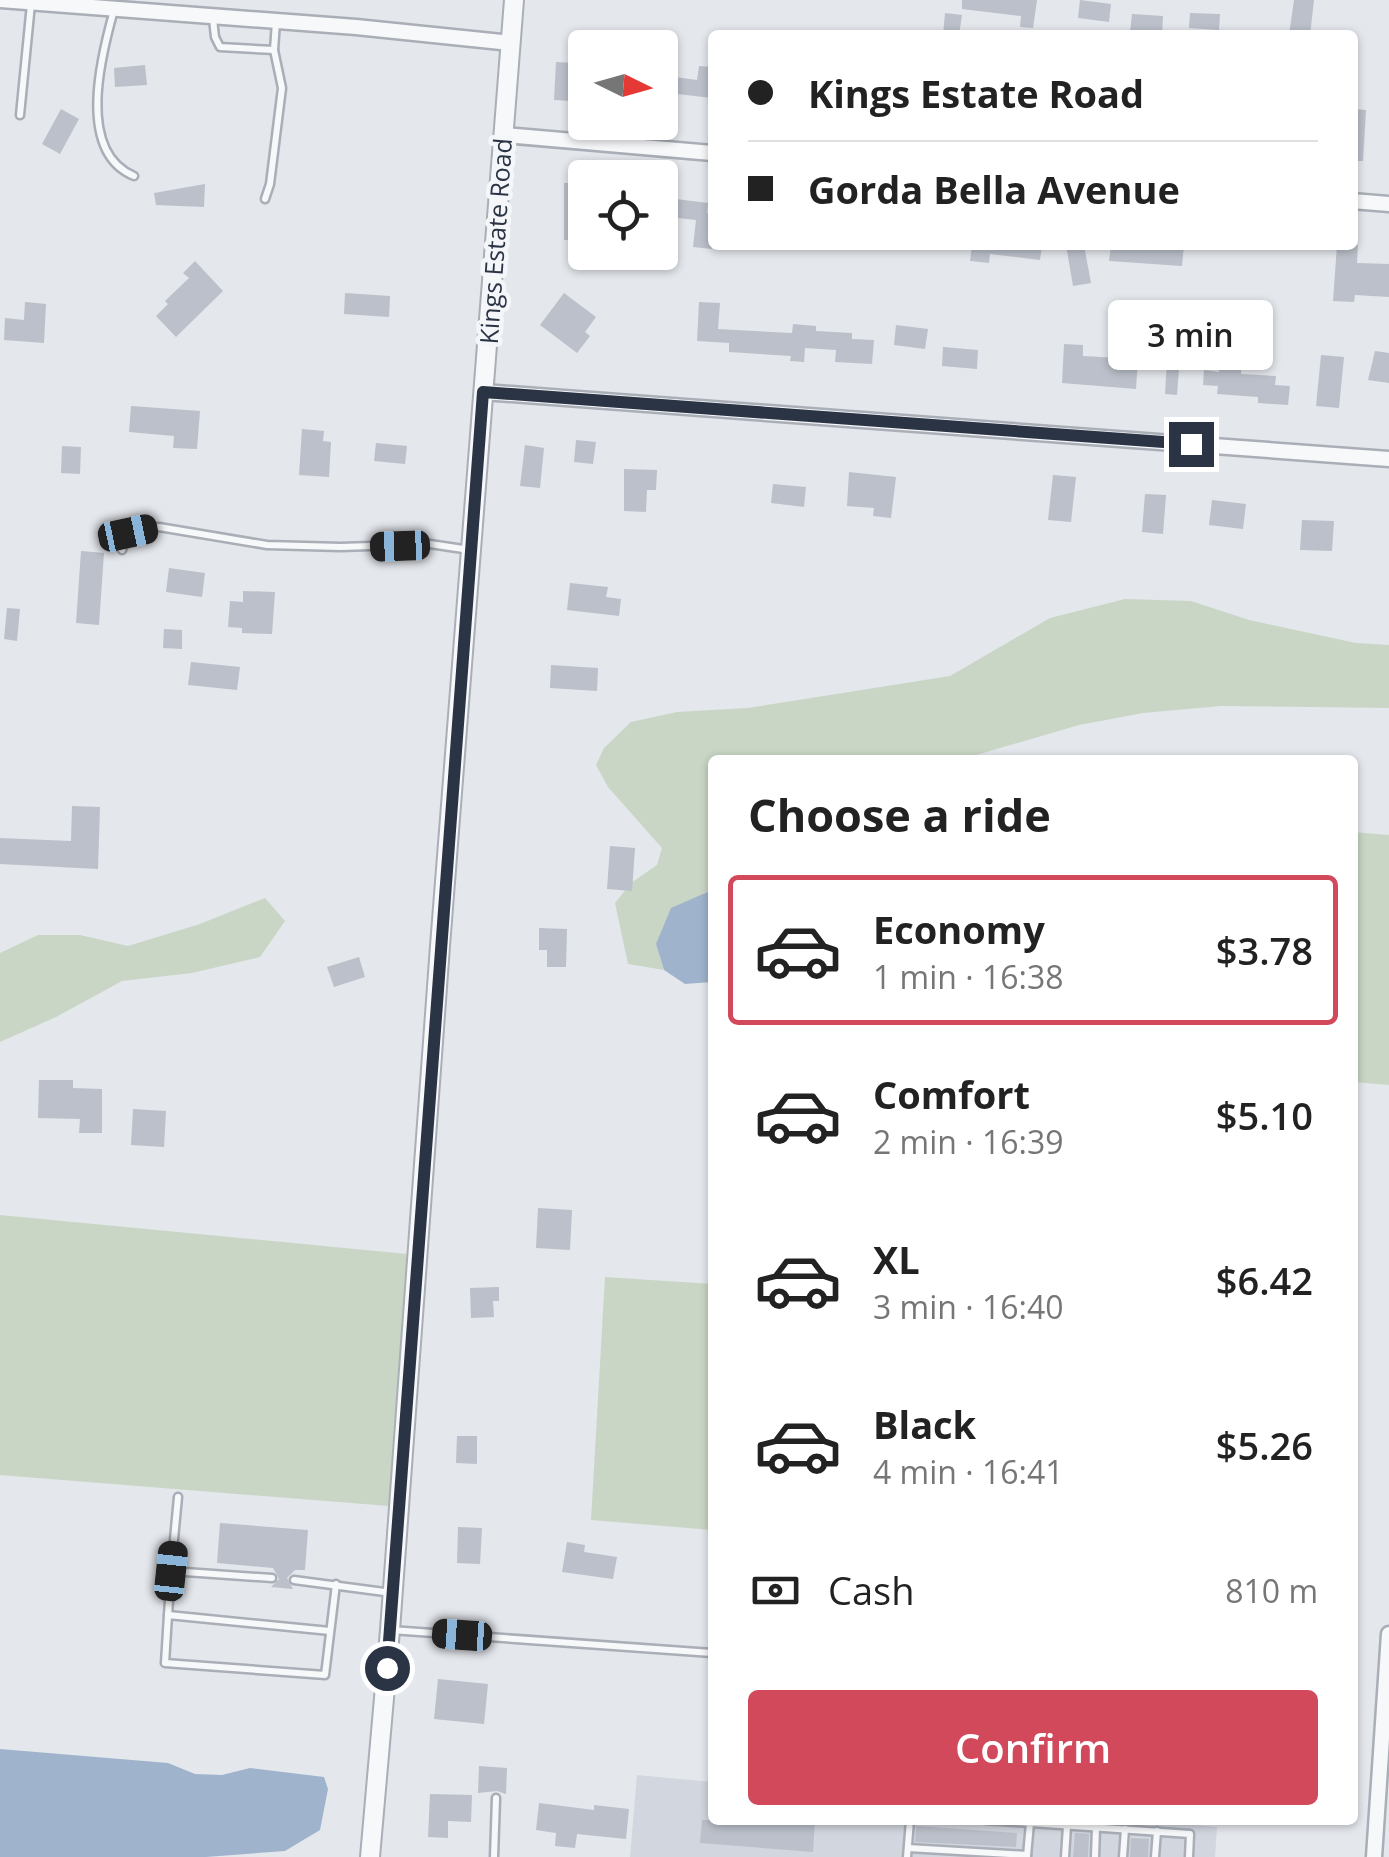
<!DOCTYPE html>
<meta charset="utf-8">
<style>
:root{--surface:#fff;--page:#f2f2f2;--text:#222;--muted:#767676;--line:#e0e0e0;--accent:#d1495b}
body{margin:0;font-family:"Open Sans",sans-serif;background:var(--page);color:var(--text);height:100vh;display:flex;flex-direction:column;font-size:38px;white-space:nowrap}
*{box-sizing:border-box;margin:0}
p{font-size:32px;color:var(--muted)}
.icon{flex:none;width:55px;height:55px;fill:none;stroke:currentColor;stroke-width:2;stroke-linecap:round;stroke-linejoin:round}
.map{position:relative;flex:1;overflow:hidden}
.sheet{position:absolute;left:708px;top:755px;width:650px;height:1070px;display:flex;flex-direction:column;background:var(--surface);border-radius:10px;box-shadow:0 2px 8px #0004}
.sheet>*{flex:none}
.guide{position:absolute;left:708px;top:30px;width:650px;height:220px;border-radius:10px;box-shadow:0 2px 8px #0004;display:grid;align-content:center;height:220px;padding:0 40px;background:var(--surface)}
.needle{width:65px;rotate:95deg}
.fabs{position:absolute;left:568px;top:30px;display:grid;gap:20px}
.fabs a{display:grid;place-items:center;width:110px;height:110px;border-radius:10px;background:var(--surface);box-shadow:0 2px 8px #0004;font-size:50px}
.end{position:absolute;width:45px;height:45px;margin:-22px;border:12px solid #2b3445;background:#fff;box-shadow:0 0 0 5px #fff}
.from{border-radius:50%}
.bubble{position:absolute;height:70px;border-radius:10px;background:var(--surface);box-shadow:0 2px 8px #0004;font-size:32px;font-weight:600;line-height:70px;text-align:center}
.car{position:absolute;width:30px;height:60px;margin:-30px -15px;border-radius:12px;box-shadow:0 0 8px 2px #0007;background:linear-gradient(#222 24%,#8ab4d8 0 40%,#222 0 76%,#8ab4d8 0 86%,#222 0)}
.guide b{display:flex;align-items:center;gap:35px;height:95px;font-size:38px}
.guide b+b{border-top:2px solid var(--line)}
.guide i{width:25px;height:25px;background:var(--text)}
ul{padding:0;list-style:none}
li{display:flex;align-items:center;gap:30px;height:150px;margin:0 20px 15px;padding:0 20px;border:5px solid transparent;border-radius:10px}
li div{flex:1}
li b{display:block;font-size:38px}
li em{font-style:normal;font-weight:600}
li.current{border-color:var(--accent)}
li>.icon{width:90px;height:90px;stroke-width:1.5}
h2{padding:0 40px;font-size:45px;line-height:120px}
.pay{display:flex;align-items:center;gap:25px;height:110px;padding:0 40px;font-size:38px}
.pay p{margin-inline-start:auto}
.cta{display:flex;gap:20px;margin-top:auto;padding:20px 40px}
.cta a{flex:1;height:115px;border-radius:10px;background:var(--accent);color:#fff;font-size:40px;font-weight:600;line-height:115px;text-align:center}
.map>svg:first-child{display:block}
</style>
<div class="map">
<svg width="1389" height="1857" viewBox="0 0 1389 1857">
<rect width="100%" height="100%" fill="#e4e7ec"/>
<path fill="#d2d6de" d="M 637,1775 L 712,1782 L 712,1820 L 1138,1820 L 1217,1827 L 1215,1857 L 630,1857 Z"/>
<g fill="#c9d6c5">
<path d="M 1125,599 L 1191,601 L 1249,620 L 1356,643 L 1389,645 L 1389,708 L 1221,706 L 1143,713 L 1079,725 L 959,760 L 712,760 L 712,890 L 704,893 L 656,944 L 664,970 L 628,964 L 615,903 L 631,883 L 657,865 L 662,848 L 608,787 L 596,765 L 604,748 L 631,722 L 677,712 L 748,708 L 950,676 L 1050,618 Z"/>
<path d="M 1353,832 L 1389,835 L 1389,1085 L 1353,1082 Z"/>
<path d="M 265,898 L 285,921 L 260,957 L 192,973 L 122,981 L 56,1017 L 0,1042 L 0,953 L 38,935 L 80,935 L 128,946 L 200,924 Z"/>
<path d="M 0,1215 L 407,1254 L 389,1506 L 0,1475 Z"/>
<path d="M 605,1277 L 712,1284 L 712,1530 L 591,1520 Z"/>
</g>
<g fill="#9fb4cc">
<path d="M 712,890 L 712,982 L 685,984 L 664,970 L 656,944 L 671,908 Z"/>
<path d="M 0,1749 L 168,1763 L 195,1774 L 222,1775 L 250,1768 L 324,1777 L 328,1789 L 320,1830 L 285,1851 L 206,1857 L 0,1857 Z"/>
</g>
<g fill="#bbc0ca">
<path d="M 962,0 L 1037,0 L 1033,28 L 1020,27 L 1021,16 L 962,9 Z"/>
<path d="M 1080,0 L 1111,4 L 1109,22 L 1078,18 Z"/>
<path d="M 1294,0 L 1314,0 L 1310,35 L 1289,35 Z"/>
<path d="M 945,13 L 962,15 L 959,35 L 943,35 Z"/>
<path d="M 1190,13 L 1220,14 L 1219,30 L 1189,28 Z"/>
<path d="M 1132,14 L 1163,16 L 1162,35 L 1130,33 Z"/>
<path d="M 556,62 L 574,63 L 572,101 L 554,100 Z"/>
<path d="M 145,65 L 147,85 L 115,87 L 114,68 Z"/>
<path d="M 699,66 L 712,67 L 712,98 L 660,92 L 660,75 L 697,80 Z"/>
<path d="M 61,109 L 79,119 L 60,154 L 42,144 Z"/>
<path d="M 1352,109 L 1366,110 L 1363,161 L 1352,161 Z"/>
<path d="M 564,183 L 584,183 L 585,225 L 578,225 L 578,240 L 564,240 Z"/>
<path d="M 205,184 L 204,207 L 156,205 L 154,193 Z"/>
<path d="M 660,191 L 677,194 L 676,199 L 708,203 L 707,213 L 712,213 L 712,249 L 693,247 L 696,220 L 660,216 Z"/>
<path d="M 972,245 L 1042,245 L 1040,260 L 990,254 L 989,263 L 970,261 Z"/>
<path d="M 1066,245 L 1084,245 L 1091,283 L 1073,286 Z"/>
<path d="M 1111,245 L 1184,245 L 1182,266 L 1109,261 Z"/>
<path d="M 1337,245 L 1358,245 L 1357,263 L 1389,264 L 1389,297 L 1355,295 L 1354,302 L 1333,301 Z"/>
<path d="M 195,261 L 223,291 L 176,337 L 156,316 L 168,304 L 165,301 L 189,278 L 183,273 Z"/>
<path d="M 345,293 L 390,296 L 389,317 L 344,314 Z"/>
<path d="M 564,293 L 596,317 L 585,332 L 590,336 L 577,353 L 540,325 Z"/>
<path d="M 25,302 L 46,304 L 44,343 L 4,340 L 5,318 L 24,320 Z"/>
<path d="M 699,302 L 720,303 L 718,329 L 792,333 L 793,324 L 816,326 L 816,331 L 852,333 L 852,339 L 874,340 L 872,364 L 835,362 L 836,350 L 805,348 L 804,362 L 790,361 L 791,356 L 729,352 L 729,343 L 697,341 Z"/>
<path d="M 896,325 L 928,329 L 925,349 L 894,345 Z"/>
<path d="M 1168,343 L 1181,343 L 1177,395 L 1165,394 Z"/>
<path d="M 1064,344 L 1083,345 L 1083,356 L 1138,359 L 1136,389 L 1062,383 Z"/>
<path d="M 943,347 L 978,350 L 977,369 L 942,366 Z"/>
<path d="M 1220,350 L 1242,351 L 1241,374 L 1276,376 L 1275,385 L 1290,386 L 1288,405 L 1258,403 L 1258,397 L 1217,394 L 1218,386 L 1203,385 L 1204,370 L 1219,372 Z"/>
<path d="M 1375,351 L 1389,353 L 1389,383 L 1368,380 Z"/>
<path d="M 1321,355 L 1344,357 L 1339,408 L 1316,406 Z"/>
<path d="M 131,406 L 200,411 L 197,449 L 173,448 L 174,436 L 129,432 Z"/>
<path d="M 302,429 L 324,431 L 323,441 L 331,442 L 329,477 L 299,475 Z"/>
<path d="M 576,440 L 596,442 L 593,464 L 574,462 Z"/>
<path d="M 376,443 L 407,446 L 405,464 L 374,461 Z"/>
<path d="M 525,445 L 544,448 L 540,488 L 520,486 Z"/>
<path d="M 62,446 L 81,447 L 80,474 L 61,473 Z"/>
<path d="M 624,469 L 657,470 L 656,490 L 647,490 L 646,512 L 624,511 Z"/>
<path d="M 849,472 L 896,477 L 891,518 L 873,516 L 874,508 L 847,506 Z"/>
<path d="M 1053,475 L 1076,477 L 1071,522 L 1048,520 Z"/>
<path d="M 773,484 L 806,487 L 804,507 L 771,503 Z"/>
<path d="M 1145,494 L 1166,495 L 1163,534 L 1142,532 Z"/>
<path d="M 1212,500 L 1246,504 L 1243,529 L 1209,525 Z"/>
<path d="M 1302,520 L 1334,521 L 1332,551 L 1300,550 Z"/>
<path d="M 81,551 L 104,553 L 99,625 L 76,623 Z"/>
<path d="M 169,568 L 205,573 L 202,597 L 166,592 Z"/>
<path d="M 570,583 L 608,587 L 606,597 L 621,599 L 619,616 L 567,610 Z"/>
<path d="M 243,591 L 275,592 L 272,634 L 242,633 L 242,628 L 228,627 L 230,601 L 243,602 Z"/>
<path d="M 7,608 L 20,609 L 17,641 L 4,639 Z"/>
<path d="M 164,629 L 182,630 L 182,649 L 163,648 Z"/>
<path d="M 191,662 L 240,667 L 237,690 L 188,685 Z"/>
<path d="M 551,665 L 598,668 L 597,691 L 550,688 Z"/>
<path d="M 72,806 L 100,807 L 98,869 L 0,864 L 0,838 L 71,841 Z"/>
<path d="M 610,846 L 635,848 L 632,891 L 607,889 Z"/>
<path d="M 539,928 L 567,929 L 566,967 L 547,967 L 547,950 L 539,950 Z"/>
<path d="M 359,957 L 365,977 L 334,987 L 327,967 Z"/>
<path d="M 39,1080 L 73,1080 L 73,1088 L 102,1089 L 102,1133 L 79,1133 L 80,1119 L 38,1118 Z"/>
<path d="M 133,1109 L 166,1111 L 164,1147 L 131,1145 Z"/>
<path d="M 538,1208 L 572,1210 L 570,1250 L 536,1248 Z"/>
<path d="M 499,1287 L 499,1301 L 493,1301 L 494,1317 L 471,1318 L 470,1288 Z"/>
<path d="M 457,1436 L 477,1436 L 477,1464 L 456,1463 Z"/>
<path d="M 220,1523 L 308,1530 L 305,1570 L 295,1570 L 287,1578 L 293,1589 L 271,1587 L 279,1579 L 273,1568 L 217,1563 Z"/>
<path d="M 458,1527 L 482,1528 L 480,1564 L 457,1563 Z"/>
<path d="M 567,1542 L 585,1545 L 584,1552 L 617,1557 L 613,1579 L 562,1572 Z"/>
<path d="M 438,1679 L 488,1684 L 484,1724 L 434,1719 Z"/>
<path d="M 479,1766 L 507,1768 L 506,1794 L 497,1791 L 478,1793 Z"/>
<path d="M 430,1794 L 472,1795 L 471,1822 L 448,1821 L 448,1838 L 428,1837 Z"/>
<path d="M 539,1803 L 594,1810 L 594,1805 L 629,1809 L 626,1839 L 577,1834 L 575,1848 L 555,1846 L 556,1833 L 536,1830 Z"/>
<path d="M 702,1820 L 815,1820 L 813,1852 L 700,1843 Z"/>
<path d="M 916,1826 L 1017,1833 L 1016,1847 L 915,1842 Z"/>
<path d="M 1075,1833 L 1089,1834 L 1088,1857 L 1073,1857 Z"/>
<path d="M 1131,1838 L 1149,1839 L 1148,1857 L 1130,1857 Z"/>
</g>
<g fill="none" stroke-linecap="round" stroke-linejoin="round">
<defs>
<g id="service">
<path d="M 114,10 C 101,56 76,152 134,176"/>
<path d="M 213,19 L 215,37 L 220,47 L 274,50"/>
<path d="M 20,115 L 31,4"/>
<path d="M 265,199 L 270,184 L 282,88 L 274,50 L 276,22"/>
<path d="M 122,550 L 129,533 L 159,527 L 267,545 L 341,547 L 430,544 L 470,550"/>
<path d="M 178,1497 L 171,1571 L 272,1578"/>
<path d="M 294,1580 L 392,1593"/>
<path d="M 168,1615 L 171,1571"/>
<path d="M 391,1630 L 712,1653"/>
<path d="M 330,1631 L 168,1615 L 165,1663 L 325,1675 L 336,1584"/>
<path d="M 986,1820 L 1190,1834 L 1189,1857"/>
<path d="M 908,1848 L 1027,1855"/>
<path d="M 1027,1856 L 1030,1823"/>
<path d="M 494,1857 L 496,1798"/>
<path d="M 907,1857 L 910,1820"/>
<path d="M 1065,1857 L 1067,1826"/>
<path d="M 1095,1857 L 1096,1828"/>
<path d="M 1123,1857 L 1125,1829"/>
<path d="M 1155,1857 L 1157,1831"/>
</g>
<g id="minor">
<path d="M 0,0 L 356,27 L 511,43"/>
<path d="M 504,135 L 712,153"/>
<path d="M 1352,201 L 1389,204"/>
<path d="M 483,392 L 1389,459"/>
<path d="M 1374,1857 L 1389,1634"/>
</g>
<path id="tertiary" d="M 370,1857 L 390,1630 L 440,946 L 514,0"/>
</defs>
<use href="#service" stroke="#a9aeb7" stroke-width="11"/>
<use href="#minor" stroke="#a9aeb7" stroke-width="19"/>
<use href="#tertiary" stroke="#a9aeb7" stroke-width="22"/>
<use href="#service" stroke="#f7f8fa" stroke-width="6"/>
<use href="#minor" stroke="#f7f8fa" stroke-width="14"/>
<use href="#tertiary" stroke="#f7f8fa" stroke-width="18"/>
</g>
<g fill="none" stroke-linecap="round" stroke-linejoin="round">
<path stroke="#2b3445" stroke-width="12" d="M 387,1668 L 483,392 L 1191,444"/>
</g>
<g text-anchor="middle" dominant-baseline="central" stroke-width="9" stroke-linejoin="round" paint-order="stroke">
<g font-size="25" fill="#2b3445" stroke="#f4f6f9">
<text transform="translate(495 241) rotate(-86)">Kings Estate Road</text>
</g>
</g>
</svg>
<div class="fabs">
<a><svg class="needle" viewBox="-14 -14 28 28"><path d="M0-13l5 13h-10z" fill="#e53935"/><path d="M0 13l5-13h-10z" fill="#767676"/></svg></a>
<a><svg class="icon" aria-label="locate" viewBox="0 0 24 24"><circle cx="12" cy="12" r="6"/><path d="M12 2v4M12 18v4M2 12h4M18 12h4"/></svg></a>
</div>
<i class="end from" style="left:387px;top:1668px"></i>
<i class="end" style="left:1191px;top:444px"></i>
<div class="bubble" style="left:1108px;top:300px;width:165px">3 min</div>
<i class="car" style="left:128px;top:533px;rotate:78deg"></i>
<i class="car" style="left:400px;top:546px;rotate:268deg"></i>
<i class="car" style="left:171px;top:1571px;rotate:6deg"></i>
<i class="car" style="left:462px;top:1635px;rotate:274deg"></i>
<div class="guide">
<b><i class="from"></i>Kings Estate Road</b>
<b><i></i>Gorda Bella Avenue</b>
</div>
<section class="sheet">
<h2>Choose a ride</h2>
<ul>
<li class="current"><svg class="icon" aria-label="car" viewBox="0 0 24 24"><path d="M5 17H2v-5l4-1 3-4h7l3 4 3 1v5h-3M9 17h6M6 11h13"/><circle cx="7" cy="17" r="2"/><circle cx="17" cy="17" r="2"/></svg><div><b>Economy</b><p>1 min · 16:38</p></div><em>$3.78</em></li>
<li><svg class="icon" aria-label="car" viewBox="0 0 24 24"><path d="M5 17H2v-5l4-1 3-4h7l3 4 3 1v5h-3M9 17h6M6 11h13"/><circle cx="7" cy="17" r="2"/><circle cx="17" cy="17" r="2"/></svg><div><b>Comfort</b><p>2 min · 16:39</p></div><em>$5.10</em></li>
<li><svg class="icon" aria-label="car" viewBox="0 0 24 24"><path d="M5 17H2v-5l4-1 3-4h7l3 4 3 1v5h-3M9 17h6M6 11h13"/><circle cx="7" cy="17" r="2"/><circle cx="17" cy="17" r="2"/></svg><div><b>XL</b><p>3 min · 16:40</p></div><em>$6.42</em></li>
<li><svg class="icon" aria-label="car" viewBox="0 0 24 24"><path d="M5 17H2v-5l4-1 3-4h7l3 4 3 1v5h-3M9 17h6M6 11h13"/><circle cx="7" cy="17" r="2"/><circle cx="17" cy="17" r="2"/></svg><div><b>Black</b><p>4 min · 16:41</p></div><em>$5.26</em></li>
</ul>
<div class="pay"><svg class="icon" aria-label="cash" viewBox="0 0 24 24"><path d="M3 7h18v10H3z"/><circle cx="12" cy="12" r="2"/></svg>Cash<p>810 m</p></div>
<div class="cta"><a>Confirm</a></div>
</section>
</div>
